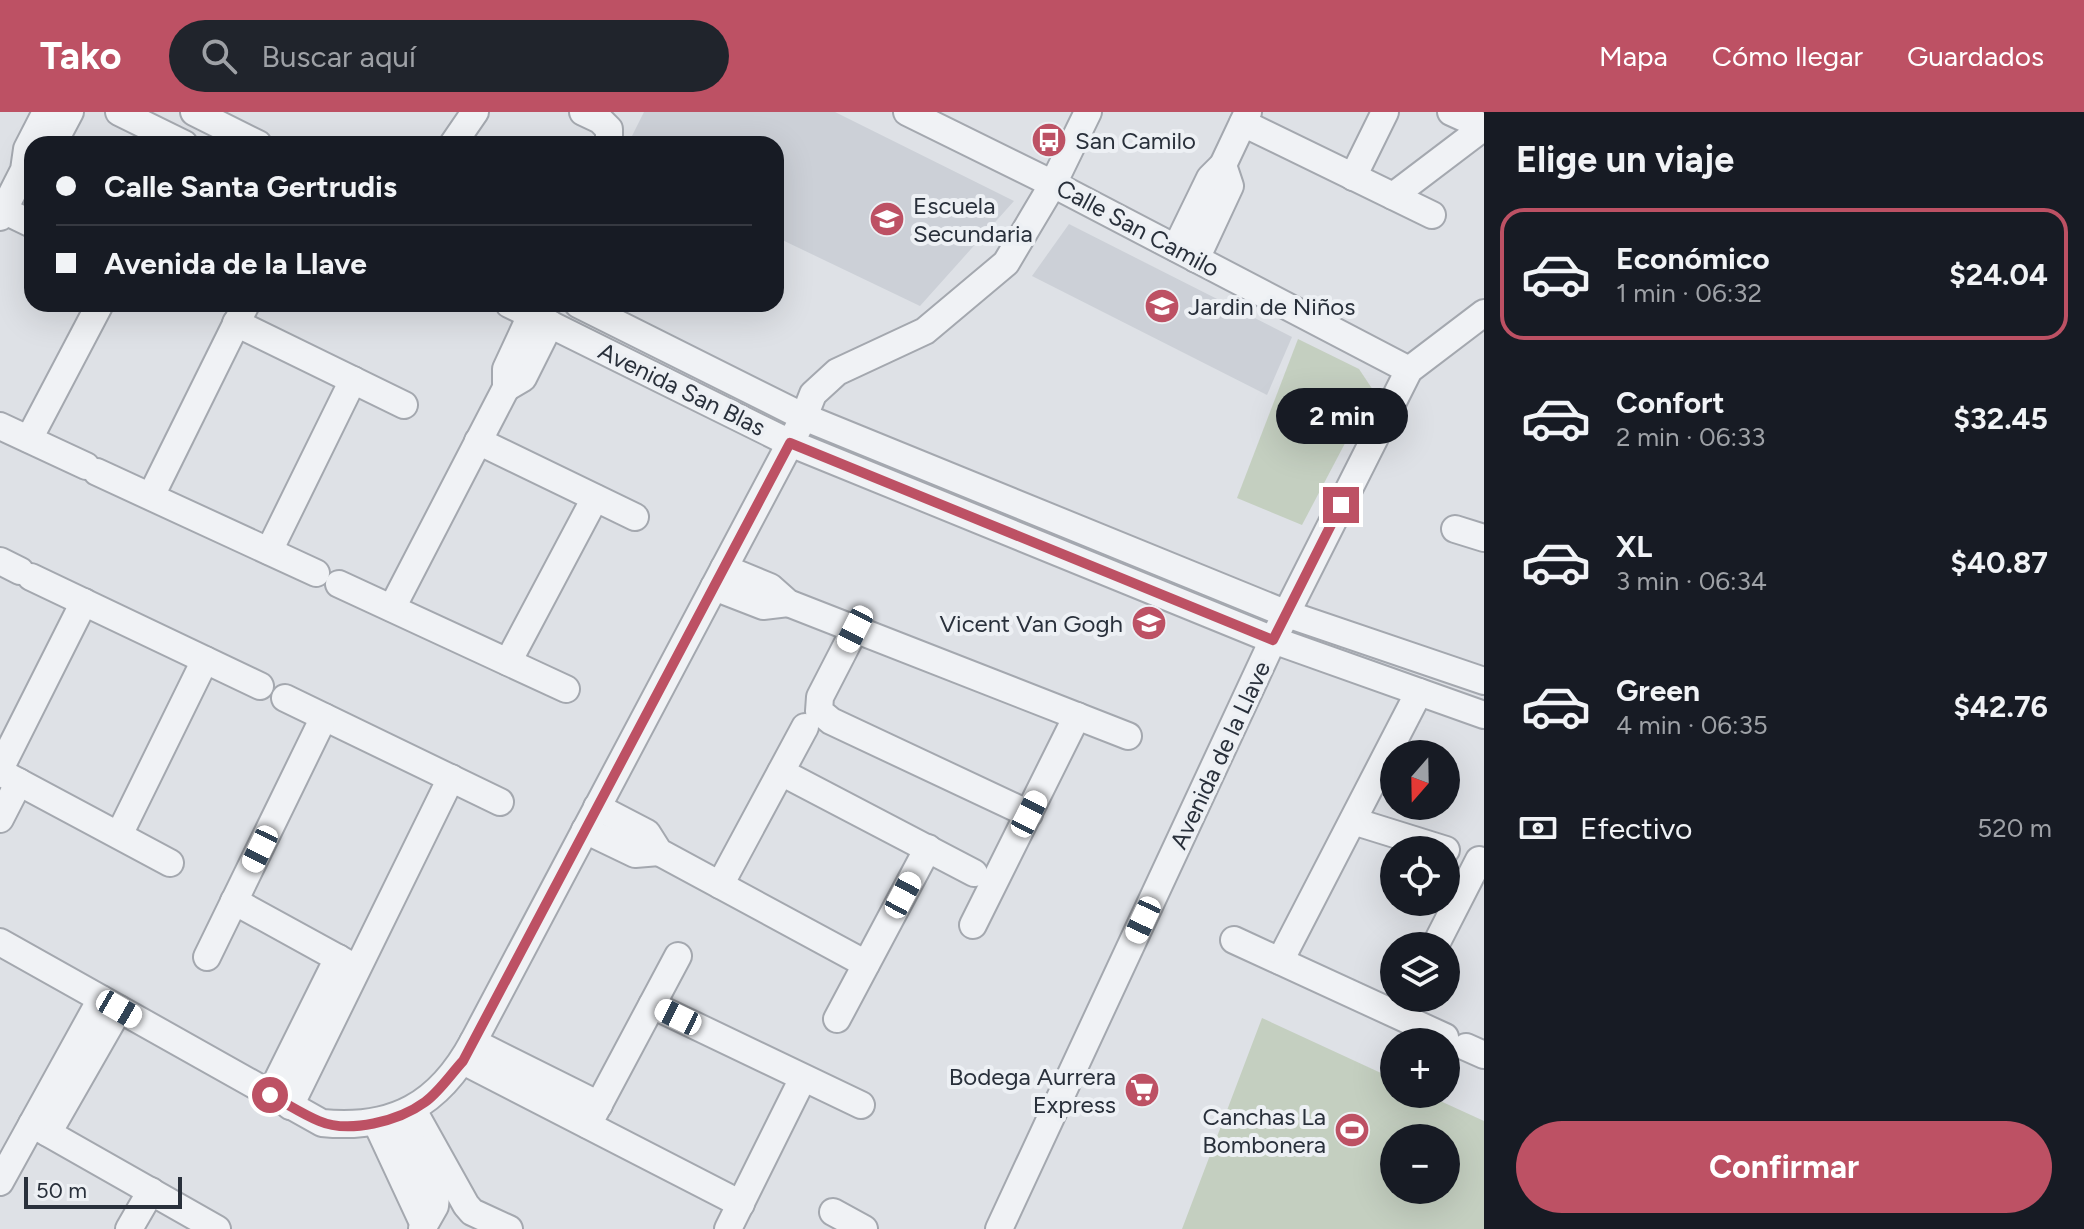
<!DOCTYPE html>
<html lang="es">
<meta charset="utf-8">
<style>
:root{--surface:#171b24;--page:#20242c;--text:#f1f3f6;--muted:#9ea1a6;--line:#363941;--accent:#bd5164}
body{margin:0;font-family:Figtree,sans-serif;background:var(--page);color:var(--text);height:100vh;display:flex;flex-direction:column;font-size:30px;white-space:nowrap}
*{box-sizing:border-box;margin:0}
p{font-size:26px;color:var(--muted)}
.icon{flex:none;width:44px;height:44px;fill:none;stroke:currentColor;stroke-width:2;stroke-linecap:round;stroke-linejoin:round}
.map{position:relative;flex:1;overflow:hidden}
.side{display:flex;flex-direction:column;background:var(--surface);width:600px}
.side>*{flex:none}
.top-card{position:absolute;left:24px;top:24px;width:760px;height:176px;border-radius:24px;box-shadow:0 8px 32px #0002;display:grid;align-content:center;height:176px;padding:0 32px;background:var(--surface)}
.needle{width:52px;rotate:200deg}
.tools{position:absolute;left:1380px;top:628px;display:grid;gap:16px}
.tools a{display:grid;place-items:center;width:80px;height:80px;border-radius:50%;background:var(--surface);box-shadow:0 8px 32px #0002;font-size:40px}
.scale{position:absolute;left:24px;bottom:20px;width:158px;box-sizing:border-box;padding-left:8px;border:4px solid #29303b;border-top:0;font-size:22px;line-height:28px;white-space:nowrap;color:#29303b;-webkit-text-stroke:6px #edf0f4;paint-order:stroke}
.end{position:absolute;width:36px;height:36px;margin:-18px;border:10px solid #bd5164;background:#fff;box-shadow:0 0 0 4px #fff}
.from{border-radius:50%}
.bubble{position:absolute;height:56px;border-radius:28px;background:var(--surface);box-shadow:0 8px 32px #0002;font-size:26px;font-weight:700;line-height:56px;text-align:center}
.car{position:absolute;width:24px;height:48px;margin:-24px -12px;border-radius:10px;box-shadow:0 0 6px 2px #0007;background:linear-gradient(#fff 24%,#345 0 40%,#fff 0 76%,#345 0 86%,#fff 0)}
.top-card b{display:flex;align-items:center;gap:28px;height:76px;font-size:30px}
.top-card b+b{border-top:2px solid var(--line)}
.top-card i{width:20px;height:20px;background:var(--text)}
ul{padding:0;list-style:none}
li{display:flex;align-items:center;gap:24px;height:132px;margin:0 16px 12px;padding:0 16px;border:4px solid transparent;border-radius:24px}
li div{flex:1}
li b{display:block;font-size:30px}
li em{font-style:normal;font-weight:700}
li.active{border-color:var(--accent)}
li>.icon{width:72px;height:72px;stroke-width:1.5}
h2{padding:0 32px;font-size:36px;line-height:96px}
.pay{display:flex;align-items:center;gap:20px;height:88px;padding:0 32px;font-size:30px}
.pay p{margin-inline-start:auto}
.primary-button{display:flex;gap:16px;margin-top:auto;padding:16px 32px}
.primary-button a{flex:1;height:92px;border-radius:48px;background:var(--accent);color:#fff;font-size:32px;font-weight:700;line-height:92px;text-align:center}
header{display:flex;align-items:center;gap:48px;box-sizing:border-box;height:112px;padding:0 40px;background:var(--accent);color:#fff}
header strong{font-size:38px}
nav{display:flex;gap:44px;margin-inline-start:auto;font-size:28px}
.search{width:560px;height:72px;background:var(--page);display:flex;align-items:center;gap:20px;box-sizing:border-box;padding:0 28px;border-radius:44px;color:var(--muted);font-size:30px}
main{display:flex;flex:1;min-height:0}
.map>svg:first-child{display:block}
</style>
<header>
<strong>Tako</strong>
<div class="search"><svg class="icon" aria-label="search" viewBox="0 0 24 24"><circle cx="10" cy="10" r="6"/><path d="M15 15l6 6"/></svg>Buscar aquí</div>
<nav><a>Mapa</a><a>Cómo llegar</a><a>Guardados</a></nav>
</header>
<main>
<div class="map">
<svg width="1484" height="1117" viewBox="0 0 1484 1117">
<rect width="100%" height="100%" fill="#dee1e6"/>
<g fill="#ccd0d7">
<path d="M 644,0 L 835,0 L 1014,89 L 920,194 L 776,125 L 776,32 L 628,32 Z"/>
<path d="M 1069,112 L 1292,225 L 1267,283 L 1032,164 Z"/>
</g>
<g fill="#c4cfc0" fill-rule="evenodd">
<path d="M 1298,227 L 1359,257 L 1373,278 L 1302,413 L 1237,386 Z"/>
<path d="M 1262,906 L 1394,967 L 1394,982 L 1425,982 L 1484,1009 L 1484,1117 L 1182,1117 ZM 1394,1026 L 1446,1026 L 1446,1078 L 1394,1078 Z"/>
</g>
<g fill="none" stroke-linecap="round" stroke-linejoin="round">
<defs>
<g id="minor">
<path d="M 119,0 L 184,32"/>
<path d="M 194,0 L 258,32"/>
<path d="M 583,0 L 600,8 L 609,17 L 609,32"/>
<path d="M 907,0 L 1053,72 L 1409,258"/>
<path d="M 1243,11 L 1432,103"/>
<path d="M 53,32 L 70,0"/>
<path d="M 453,32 L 475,0"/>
<path d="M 1353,65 L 1385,0"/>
<path d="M 1393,84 L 1484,15 L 1451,0"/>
<path d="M 3,98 L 32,112"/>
<path d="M 0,105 L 24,58 L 27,37 L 46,0"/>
<path d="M 1176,136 L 1210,66 L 1223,53 L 1248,0"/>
<path d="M 1196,147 L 1230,74 L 1223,53"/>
<path d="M 509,192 L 790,331 L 1273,528 L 1484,603"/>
<path d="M 578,192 L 804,305 L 1287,502 L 1484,569"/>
<path d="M 236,211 L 404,293"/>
<path d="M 506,276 L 523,266 L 550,212"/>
<path d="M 0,314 L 86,354"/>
<path d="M 29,327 L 100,192"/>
<path d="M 478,329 L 635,405"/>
<path d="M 97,360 L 316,461"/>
<path d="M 151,384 L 246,192"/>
<path d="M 1455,417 L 1484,426"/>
<path d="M 269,439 L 353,268"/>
<path d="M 0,449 L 20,459"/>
<path d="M 724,456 L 770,475 L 788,491 L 1128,624"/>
<path d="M 31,465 L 260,574"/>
<path d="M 339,472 L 566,577"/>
<path d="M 714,475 L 763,494 L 788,491"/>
<path d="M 392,496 L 506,276 L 506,257 L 531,203"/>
<path d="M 855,517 L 820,585 L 819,599 L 831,609 L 1029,702"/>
<path d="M 508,550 L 595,386"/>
<path d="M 285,586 L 500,690"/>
<path d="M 0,657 L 84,490"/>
<path d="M 0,660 L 170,751"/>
<path d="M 781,660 L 974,761"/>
<path d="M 597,695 L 647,721 L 659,740 L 866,852"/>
<path d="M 0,707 L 19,670"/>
<path d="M 1353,709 L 1446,738"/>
<path d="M 585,718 L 635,742 L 659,740"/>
<path d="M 119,723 L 205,548"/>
<path d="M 720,773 L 805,615"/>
<path d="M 234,789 L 354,855"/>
<path d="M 973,813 L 1077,604"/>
<path d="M 1234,828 L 1445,925"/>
<path d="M 0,830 L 322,1011 C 393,1018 439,993 473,930 L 804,305 L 813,282 L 837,260 L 925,219 L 1006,151 L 1053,72 L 1088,0"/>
<path d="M 1435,834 L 1479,748"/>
<path d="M 207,845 L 324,605"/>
<path d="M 1280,849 L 1419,580"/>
<path d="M 652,893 L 861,993"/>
<path d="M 837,907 L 928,736"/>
<path d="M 473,930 L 599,993"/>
<path d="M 1466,935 L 1484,943"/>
<path d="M 463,949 L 741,1092"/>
<path d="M 270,983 L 338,846"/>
<path d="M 290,994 L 451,666"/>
<path d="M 413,998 L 466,1093 L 472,1100 L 509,1117"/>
<path d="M 376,1010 L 424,1113"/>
<path d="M 32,1012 L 217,1117"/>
<path d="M 588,1013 L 678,844"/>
<path d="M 406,1017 L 436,1084 L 435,1094 L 422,1117"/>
<path d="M 48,1021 L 119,897"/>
<path d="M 0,1070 L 101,887"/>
<path d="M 833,1100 L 864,1117"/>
<path d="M 129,1117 L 151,1079"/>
<path d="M 728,1117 L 803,966"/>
<path d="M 999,1117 L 1273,528 L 1409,258 L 1484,201"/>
</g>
</defs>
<use href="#minor" stroke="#a4a8af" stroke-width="30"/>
<use href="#minor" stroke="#f0f2f5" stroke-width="26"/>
</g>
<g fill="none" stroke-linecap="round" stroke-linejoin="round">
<path stroke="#bd5164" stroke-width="10" d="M 270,983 C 286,991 302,1002 319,1009 C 349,1022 399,1009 425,990 C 439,980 451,962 463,949 L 790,331 L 1273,528 L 1341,393"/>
</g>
<defs>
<symbol id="bus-disc" viewBox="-11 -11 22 22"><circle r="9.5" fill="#bd5164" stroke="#edf0f4"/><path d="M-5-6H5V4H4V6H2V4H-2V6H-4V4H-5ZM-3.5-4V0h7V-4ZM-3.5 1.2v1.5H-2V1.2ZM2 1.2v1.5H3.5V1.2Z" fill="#fff"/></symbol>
<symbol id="school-disc" viewBox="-11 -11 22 22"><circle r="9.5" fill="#bd5164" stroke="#edf0f4"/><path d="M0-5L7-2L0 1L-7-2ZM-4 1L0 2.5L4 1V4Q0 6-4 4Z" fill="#fff"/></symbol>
<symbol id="supermarket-disc" viewBox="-11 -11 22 22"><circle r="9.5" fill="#bd5164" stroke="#edf0f4"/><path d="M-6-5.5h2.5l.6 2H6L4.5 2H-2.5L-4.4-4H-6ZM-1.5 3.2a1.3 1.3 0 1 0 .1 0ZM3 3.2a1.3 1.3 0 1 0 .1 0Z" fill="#fff"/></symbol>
<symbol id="stadium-disc" viewBox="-11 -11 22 22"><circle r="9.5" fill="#bd5164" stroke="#edf0f4"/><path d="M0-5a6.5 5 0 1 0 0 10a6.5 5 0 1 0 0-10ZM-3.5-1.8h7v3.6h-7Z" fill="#fff"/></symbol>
</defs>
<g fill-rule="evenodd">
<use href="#bus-disc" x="1029" y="8" width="40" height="40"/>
<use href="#school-disc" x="867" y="87" width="40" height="40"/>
<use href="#school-disc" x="1142" y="174" width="40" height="40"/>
<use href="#school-disc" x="1129" y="491" width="40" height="40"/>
<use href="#supermarket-disc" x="1122" y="958" width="40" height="40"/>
<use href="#stadium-disc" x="1332" y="998" width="40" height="40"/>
</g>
<g text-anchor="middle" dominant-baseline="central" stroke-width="8" stroke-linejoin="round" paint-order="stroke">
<g font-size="24" fill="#29303b" stroke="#edf0f4" text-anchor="start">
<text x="1075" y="28">San Camilo</text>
<text x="913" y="93">Escuela<tspan x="913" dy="28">Secundaria</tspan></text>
<text x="1188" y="194">Jardin de Niños</text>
<text x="1123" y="511" text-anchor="end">Vicent Van Gogh</text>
<text x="1116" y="964" text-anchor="end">Bodega Aurrera<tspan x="1116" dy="28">Express</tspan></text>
<text x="1326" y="1004" text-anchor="end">Canchas La<tspan x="1326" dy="28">Bombonera</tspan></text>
</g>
<g font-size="24" fill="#29303b" stroke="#edf0f4">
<text transform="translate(1138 116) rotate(28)">Calle San Camilo</text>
<text transform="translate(682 277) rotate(26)">Avenida San Blas</text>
<text transform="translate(1220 643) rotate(-65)">Avenida de la Llave</text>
</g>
</g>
</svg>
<div class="tools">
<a><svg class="needle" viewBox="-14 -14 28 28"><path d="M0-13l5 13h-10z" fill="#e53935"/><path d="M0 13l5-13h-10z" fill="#9ea1a6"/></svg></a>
<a><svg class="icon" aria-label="locate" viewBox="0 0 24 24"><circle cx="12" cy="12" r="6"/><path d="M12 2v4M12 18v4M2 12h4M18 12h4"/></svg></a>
<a><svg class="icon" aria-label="layers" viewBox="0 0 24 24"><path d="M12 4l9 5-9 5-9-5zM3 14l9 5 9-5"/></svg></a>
<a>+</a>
<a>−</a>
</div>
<div class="scale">50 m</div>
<i class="end from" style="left:270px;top:983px"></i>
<i class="end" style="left:1341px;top:393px"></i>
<div class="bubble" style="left:1276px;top:276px;width:132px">2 min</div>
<i class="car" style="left:855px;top:517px;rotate:207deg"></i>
<i class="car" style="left:1029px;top:702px;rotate:27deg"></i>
<i class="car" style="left:260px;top:737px;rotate:206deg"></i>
<i class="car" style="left:903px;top:783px;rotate:28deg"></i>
<i class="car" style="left:1143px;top:808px;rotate:205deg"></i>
<i class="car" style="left:119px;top:897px;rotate:120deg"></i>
<i class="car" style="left:678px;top:905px;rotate:296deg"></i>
<div class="top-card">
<b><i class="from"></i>Calle Santa Gertrudis</b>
<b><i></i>Avenida de la Llave</b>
</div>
</div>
<section class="side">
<h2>Elige un viaje</h2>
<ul>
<li class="active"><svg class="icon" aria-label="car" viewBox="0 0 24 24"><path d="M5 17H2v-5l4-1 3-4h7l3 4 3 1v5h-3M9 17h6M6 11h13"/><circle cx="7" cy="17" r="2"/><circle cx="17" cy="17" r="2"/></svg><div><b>Económico</b><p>1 min · 06:32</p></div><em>$24.04</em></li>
<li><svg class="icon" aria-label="car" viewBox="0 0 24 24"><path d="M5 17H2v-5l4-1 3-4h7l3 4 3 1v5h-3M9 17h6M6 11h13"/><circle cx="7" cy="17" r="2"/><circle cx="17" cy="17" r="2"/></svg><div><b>Confort</b><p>2 min · 06:33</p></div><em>$32.45</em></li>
<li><svg class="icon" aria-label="car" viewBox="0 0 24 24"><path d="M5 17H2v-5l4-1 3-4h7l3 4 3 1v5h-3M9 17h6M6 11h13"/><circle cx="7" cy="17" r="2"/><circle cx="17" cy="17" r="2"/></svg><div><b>XL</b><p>3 min · 06:34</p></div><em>$40.87</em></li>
<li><svg class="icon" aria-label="car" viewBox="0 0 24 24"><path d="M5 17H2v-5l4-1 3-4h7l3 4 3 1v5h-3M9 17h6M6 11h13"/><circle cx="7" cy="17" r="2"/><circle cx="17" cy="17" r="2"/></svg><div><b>Green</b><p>4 min · 06:35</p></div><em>$42.76</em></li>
</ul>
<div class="pay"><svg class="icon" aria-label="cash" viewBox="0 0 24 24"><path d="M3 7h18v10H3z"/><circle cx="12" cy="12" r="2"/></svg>Efectivo<p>520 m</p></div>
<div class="primary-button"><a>Confirmar</a></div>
</section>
</main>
